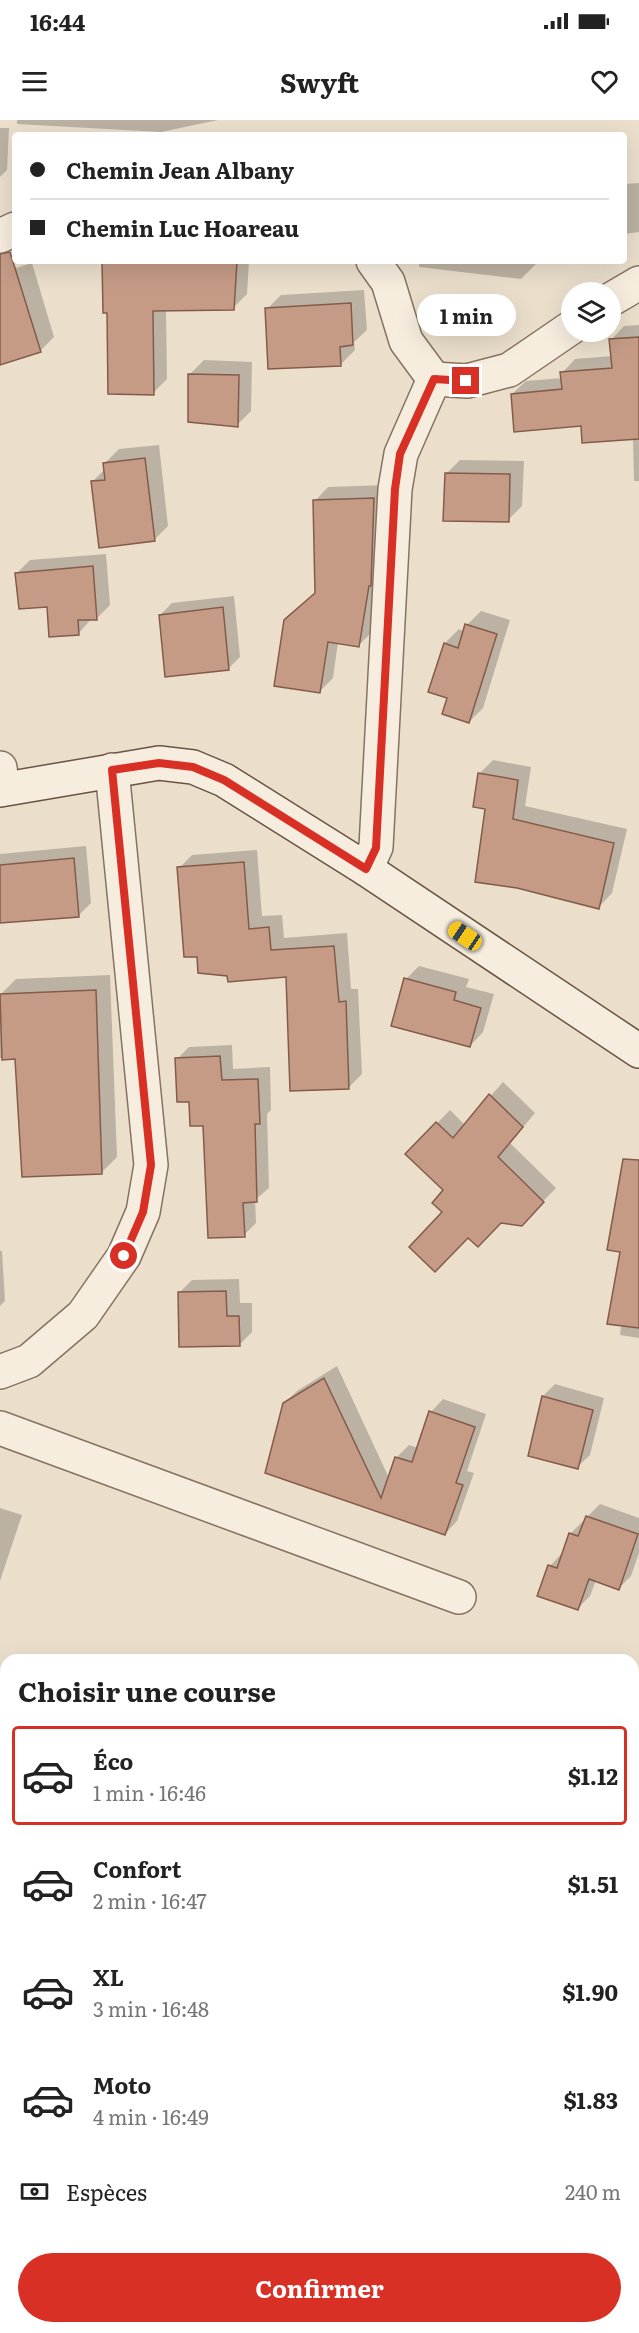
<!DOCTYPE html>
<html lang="fr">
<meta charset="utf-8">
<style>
:root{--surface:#fff;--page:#f6f6f6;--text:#222;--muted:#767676;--line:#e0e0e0;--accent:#d93025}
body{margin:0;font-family:Literata,serif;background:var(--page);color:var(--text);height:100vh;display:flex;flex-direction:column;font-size:22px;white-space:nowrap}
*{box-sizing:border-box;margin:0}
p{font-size:20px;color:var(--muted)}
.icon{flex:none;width:33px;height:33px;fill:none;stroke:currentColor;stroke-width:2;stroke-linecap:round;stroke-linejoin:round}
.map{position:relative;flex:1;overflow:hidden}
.sheet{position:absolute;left:0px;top:1534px;width:639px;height:680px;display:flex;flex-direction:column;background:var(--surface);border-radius:18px 18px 0 0;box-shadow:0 6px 24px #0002}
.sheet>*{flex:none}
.banner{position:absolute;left:12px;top:12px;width:615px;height:132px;border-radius:6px;box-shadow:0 6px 24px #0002;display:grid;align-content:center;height:132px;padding:0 18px;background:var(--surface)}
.fabs{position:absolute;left:561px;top:162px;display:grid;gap:12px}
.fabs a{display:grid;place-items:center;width:60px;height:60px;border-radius:50%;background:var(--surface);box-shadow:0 6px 24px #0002;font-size:30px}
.end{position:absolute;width:27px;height:27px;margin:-14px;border:8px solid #d93025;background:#fff;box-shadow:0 0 0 3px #fff}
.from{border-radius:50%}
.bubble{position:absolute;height:42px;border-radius:21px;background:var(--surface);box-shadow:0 6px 24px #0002;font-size:20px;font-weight:700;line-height:42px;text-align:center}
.car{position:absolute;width:18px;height:36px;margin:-18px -9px;border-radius:8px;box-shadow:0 0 4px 2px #0007;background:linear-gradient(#f5c518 24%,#345 0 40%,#f5c518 0 76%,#345 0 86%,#f5c518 0)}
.banner b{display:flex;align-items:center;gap:21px;height:57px;font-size:22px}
.banner b+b{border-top:2px solid var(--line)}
.banner i{width:15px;height:15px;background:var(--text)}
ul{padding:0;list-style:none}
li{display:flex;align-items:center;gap:18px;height:99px;margin:0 12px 9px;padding:0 6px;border:3px solid transparent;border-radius:6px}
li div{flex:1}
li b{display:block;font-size:22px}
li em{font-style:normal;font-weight:700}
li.on{border-color:var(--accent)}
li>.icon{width:54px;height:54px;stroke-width:1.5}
h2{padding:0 18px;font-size:27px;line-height:72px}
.pay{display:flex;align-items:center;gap:15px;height:66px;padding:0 18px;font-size:22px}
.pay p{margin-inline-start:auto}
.cta{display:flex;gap:12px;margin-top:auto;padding:12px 18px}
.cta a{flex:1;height:69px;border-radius:36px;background:var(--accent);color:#fff;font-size:24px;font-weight:700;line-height:69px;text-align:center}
.status{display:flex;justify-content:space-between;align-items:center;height:42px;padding:0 30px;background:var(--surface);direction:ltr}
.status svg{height:16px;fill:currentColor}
header{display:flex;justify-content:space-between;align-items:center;height:78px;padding:0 18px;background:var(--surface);font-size:27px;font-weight:700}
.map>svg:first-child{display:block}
</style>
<div class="status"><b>16:44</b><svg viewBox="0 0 49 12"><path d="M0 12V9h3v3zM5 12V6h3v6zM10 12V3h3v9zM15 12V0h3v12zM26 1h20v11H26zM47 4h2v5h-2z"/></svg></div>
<header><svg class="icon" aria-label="menu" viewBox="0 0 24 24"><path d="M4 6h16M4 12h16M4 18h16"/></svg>Swyft<svg class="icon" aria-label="heart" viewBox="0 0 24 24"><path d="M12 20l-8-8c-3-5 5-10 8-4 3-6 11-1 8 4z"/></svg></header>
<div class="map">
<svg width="639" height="2213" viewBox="0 0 639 2213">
<rect width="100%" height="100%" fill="#ebdfcc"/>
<g fill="#0003">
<path d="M 17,0 L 218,0 L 161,12 L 17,4 Z"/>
<path d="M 0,8 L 9,8 L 7,50 L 0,57 Z"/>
<path d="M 639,63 L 639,112 L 624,114 L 624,64 Z"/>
<path d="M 104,141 L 249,141 L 247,174 L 233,188 L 166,189 L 167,259 L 153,273 L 108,192 Z"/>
<path d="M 419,141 L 539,141 L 521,159 L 419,147 Z"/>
<path d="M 32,143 L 54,217 L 40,231 L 0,243 L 0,153 Z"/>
<path d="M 364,170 L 367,210 L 354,222 L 355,230 L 341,244 L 267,189 L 281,175 Z"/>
<path d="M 639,205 L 639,361 L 634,361 L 633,318 L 582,304 L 512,274 L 526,261 L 562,258 L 562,253 L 575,239 L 612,236 L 611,220 L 624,206 Z"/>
<path d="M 204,240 L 252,242 L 251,291 L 237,305 L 190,254 Z"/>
<path d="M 159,325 L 168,406 L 154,420 L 92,362 L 105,349 L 105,343 L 119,329 Z"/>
<path d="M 460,340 L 524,341 L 522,386 L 508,400 L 446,354 Z"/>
<path d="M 387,365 L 372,512 L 358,526 L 338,522 L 333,558 L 319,572 L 286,500 L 317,472 L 315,381 L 328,367 Z"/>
<path d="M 106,434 L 110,485 L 97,498 L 92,498 L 79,513 L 17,453 L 30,440 Z"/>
<path d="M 234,476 L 240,537 L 228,549 L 160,495 L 172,483 Z"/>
<path d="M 481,491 L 510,500 L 483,588 L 469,602 L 449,577 L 445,523 L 459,509 L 465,512 L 467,505 Z"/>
<path d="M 493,640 L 531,647 L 525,686 L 627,709 L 612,773 L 599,787 L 487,688 L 479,654 Z"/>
<path d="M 86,726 L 91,783 L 78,796 L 0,801 L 0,734 Z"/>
<path d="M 257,730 L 262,796 L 282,795 L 284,818 L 347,813 L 351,869 L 358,869 L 362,954 L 348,968 L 287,855 L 228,855 L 198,835 L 179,748 L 192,735 Z"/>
<path d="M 419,846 L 469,859 L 466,867 L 494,874 L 483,912 L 470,926 L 406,859 Z"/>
<path d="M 110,855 L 117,1037 L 102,1052 L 17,938 L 0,938 L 0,887 L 1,874 L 16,859 Z"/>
<path d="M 232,925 L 233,949 L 270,947 L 271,990 L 267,994 L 269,1068 L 255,1080 L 256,1103 L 244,1115 L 205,1004 L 190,980 L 177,939 L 189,927 Z"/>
<path d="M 503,962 L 535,993 L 510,1023 L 556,1068 L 521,1104 L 444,1092 L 445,1070 L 407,1034 L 450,990 L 465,1005 Z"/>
<path d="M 639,1047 L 639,1218 L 620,1215 Z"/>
<path d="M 0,1131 L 2,1131 L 5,1181 L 0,1186 Z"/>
<path d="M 239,1159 L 240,1183 L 252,1183 L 252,1212 L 239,1225 L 179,1173 L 192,1160 Z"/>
<path d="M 337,1246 L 389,1358 L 396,1338 L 409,1325 L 418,1328 L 431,1292 L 443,1279 L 486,1294 L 467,1351 L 474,1353 L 457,1401 L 445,1414 L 267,1352 L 284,1284 L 297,1271 Z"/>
<path d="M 555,1264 L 604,1278 L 590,1335 L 577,1347 L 543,1276 Z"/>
<path d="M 600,1384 L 639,1398 L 639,1433 L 631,1456 L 619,1468 L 596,1460 L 590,1476 L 578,1488 L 550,1446 L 562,1433 L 570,1414 L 583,1401 L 585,1402 L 587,1397 Z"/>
<path d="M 0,1388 L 22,1395 L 0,1461 Z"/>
<path d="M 639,1877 L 639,2020 L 633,2026 L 633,1893 Z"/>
<path d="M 0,1884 L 6,1886 L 6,1968 L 0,1966 Z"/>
<path d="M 639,2112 L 639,2174 L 633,2171 L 633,2117 Z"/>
<path d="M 501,2208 L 568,2208 L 577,2213 L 498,2213 Z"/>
</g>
<g fill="#c59b86" stroke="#845b4a" stroke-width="1.5">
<path d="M 10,132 L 41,232 L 0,245 L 0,134 Z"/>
<path d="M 102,141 L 237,141 L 234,190 L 153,191 L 154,275 L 108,274 L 107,193 L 103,193 Z"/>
<path d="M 351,183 L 353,225 L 340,227 L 341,246 L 268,249 L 265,188 Z"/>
<path d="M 639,217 L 639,319 L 582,323 L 581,306 L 514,312 L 511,274 L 562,269 L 560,252 L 612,248 L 609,219 Z"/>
<path d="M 188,254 L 239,255 L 238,307 L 188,302 Z"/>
<path d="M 145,338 L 155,421 L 99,428 L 91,361 L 105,360 L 103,343 Z"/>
<path d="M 445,353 L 510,354 L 509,402 L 443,401 Z"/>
<path d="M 374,378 L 371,466 L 369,466 L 359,527 L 328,522 L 320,573 L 274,566 L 284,500 L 315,473 L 313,380 Z"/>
<path d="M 93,446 L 97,500 L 78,500 L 79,515 L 49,517 L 47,487 L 19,489 L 15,453 Z"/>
<path d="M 223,487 L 229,550 L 165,557 L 159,495 Z"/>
<path d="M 465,504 L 497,514 L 469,603 L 442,594 L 447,578 L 428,572 L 444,523 L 458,528 Z"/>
<path d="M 478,653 L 518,660 L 513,699 L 614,723 L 599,789 L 517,768 L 475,762 L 485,689 L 473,687 Z"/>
<path d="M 74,738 L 79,797 L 0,803 L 0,745 Z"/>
<path d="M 244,742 L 249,809 L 269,807 L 271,830 L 334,826 L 339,882 L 346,881 L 349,969 L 290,971 L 286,857 L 228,862 L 227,856 L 198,853 L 197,837 L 184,837 L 177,747 Z"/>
<path d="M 404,858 L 456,872 L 454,880 L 481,888 L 470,927 L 391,906 Z"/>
<path d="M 96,870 L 102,1054 L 22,1057 L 15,939 L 2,940 L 0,874 Z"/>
<path d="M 220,936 L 222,960 L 258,959 L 260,1004 L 255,1004 L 257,1082 L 243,1083 L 245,1117 L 208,1118 L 203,1006 L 190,1006 L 189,982 L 177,982 L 175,938 Z"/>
<path d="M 489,974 L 523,1007 L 498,1037 L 544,1082 L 522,1106 L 501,1103 L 478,1127 L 468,1118 L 435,1152 L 409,1127 L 442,1092 L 432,1083 L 443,1070 L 405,1034 L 436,1002 L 453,1018 Z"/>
<path d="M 623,1039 L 639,1040 L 639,1208 L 607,1204 L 620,1132 L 607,1130 Z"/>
<path d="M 226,1171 L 227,1196 L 239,1196 L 240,1226 L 179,1227 L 178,1172 Z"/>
<path d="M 324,1258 L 381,1378 L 395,1337 L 412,1342 L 429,1291 L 475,1307 L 456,1363 L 463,1365 L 445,1415 L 265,1353 L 283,1283 Z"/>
<path d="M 542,1276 L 593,1290 L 578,1349 L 528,1336 Z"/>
<path d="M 586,1396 L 638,1414 L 619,1470 L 589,1459 L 578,1490 L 537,1476 L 548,1445 L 557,1448 L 569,1413 L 578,1416 Z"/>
</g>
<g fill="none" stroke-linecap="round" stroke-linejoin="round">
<defs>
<g id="street">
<path d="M 0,116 L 15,109"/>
<path d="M 373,141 L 388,162 L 406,221 L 434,259"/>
<path d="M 610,180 L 639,163"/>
<path d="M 434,259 L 467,261 L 509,250 L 572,207"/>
<path d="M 0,648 L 3,669"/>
<path d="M 366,749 L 376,727 L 395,369 L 401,334 L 434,259"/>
<path d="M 0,1252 L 29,1241 L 83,1195 L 124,1136 L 143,1092 L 151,1045 L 112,650"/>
<path d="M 0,1308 L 459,1477"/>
<path d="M 0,1807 L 6,1810"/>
<path d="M 633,2093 L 639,2096"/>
</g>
<path id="secondary" d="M 0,670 L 159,643 L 193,647 L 224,660 L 366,749 L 639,931"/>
</defs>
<use href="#street" stroke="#877262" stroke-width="36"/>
<use href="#secondary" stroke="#695344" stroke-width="36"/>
<use href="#street" stroke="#f6eddf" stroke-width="33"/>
<use href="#secondary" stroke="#f6eddf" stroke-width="33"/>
</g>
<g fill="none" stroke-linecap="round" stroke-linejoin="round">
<path stroke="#d93025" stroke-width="8" d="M 124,1136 L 143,1092 L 151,1045 L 112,650 L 159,643 L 193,647 L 224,660 L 366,749 L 376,728 L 395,369 L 400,334 L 434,259 L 466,261"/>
</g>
</svg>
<div class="fabs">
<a><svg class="icon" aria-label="layers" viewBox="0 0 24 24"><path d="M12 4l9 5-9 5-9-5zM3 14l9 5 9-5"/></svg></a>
</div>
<i class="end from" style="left:124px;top:1136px"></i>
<i class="end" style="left:466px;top:261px"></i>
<div class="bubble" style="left:417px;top:174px;width:99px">1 min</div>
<i class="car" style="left:465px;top:816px;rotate:304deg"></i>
<div class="banner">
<b><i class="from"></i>Chemin Jean Albany</b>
<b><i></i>Chemin Luc Hoareau</b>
</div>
<section class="sheet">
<h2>Choisir une course</h2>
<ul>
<li class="on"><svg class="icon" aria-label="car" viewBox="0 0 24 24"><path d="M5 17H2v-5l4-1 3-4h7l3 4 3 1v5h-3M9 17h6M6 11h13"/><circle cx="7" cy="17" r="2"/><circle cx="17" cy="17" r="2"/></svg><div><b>Éco</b><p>1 min · 16:46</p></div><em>$1.12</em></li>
<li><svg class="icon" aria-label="car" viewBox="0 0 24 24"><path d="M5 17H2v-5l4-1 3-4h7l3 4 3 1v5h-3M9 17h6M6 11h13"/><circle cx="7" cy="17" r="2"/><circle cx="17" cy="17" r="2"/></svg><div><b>Confort</b><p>2 min · 16:47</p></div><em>$1.51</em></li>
<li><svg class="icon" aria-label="car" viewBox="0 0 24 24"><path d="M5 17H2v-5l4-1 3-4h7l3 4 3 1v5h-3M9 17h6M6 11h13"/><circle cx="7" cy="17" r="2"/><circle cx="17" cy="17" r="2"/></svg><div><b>XL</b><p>3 min · 16:48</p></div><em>$1.90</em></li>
<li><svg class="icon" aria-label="car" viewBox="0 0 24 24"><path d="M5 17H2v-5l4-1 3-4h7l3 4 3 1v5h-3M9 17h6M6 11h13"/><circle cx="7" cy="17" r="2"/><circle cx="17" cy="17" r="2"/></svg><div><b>Moto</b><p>4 min · 16:49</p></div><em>$1.83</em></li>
</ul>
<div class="pay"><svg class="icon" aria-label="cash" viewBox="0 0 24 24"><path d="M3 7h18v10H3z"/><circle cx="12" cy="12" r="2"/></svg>Espèces<p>240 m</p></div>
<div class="cta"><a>Confirmer</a></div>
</section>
</div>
